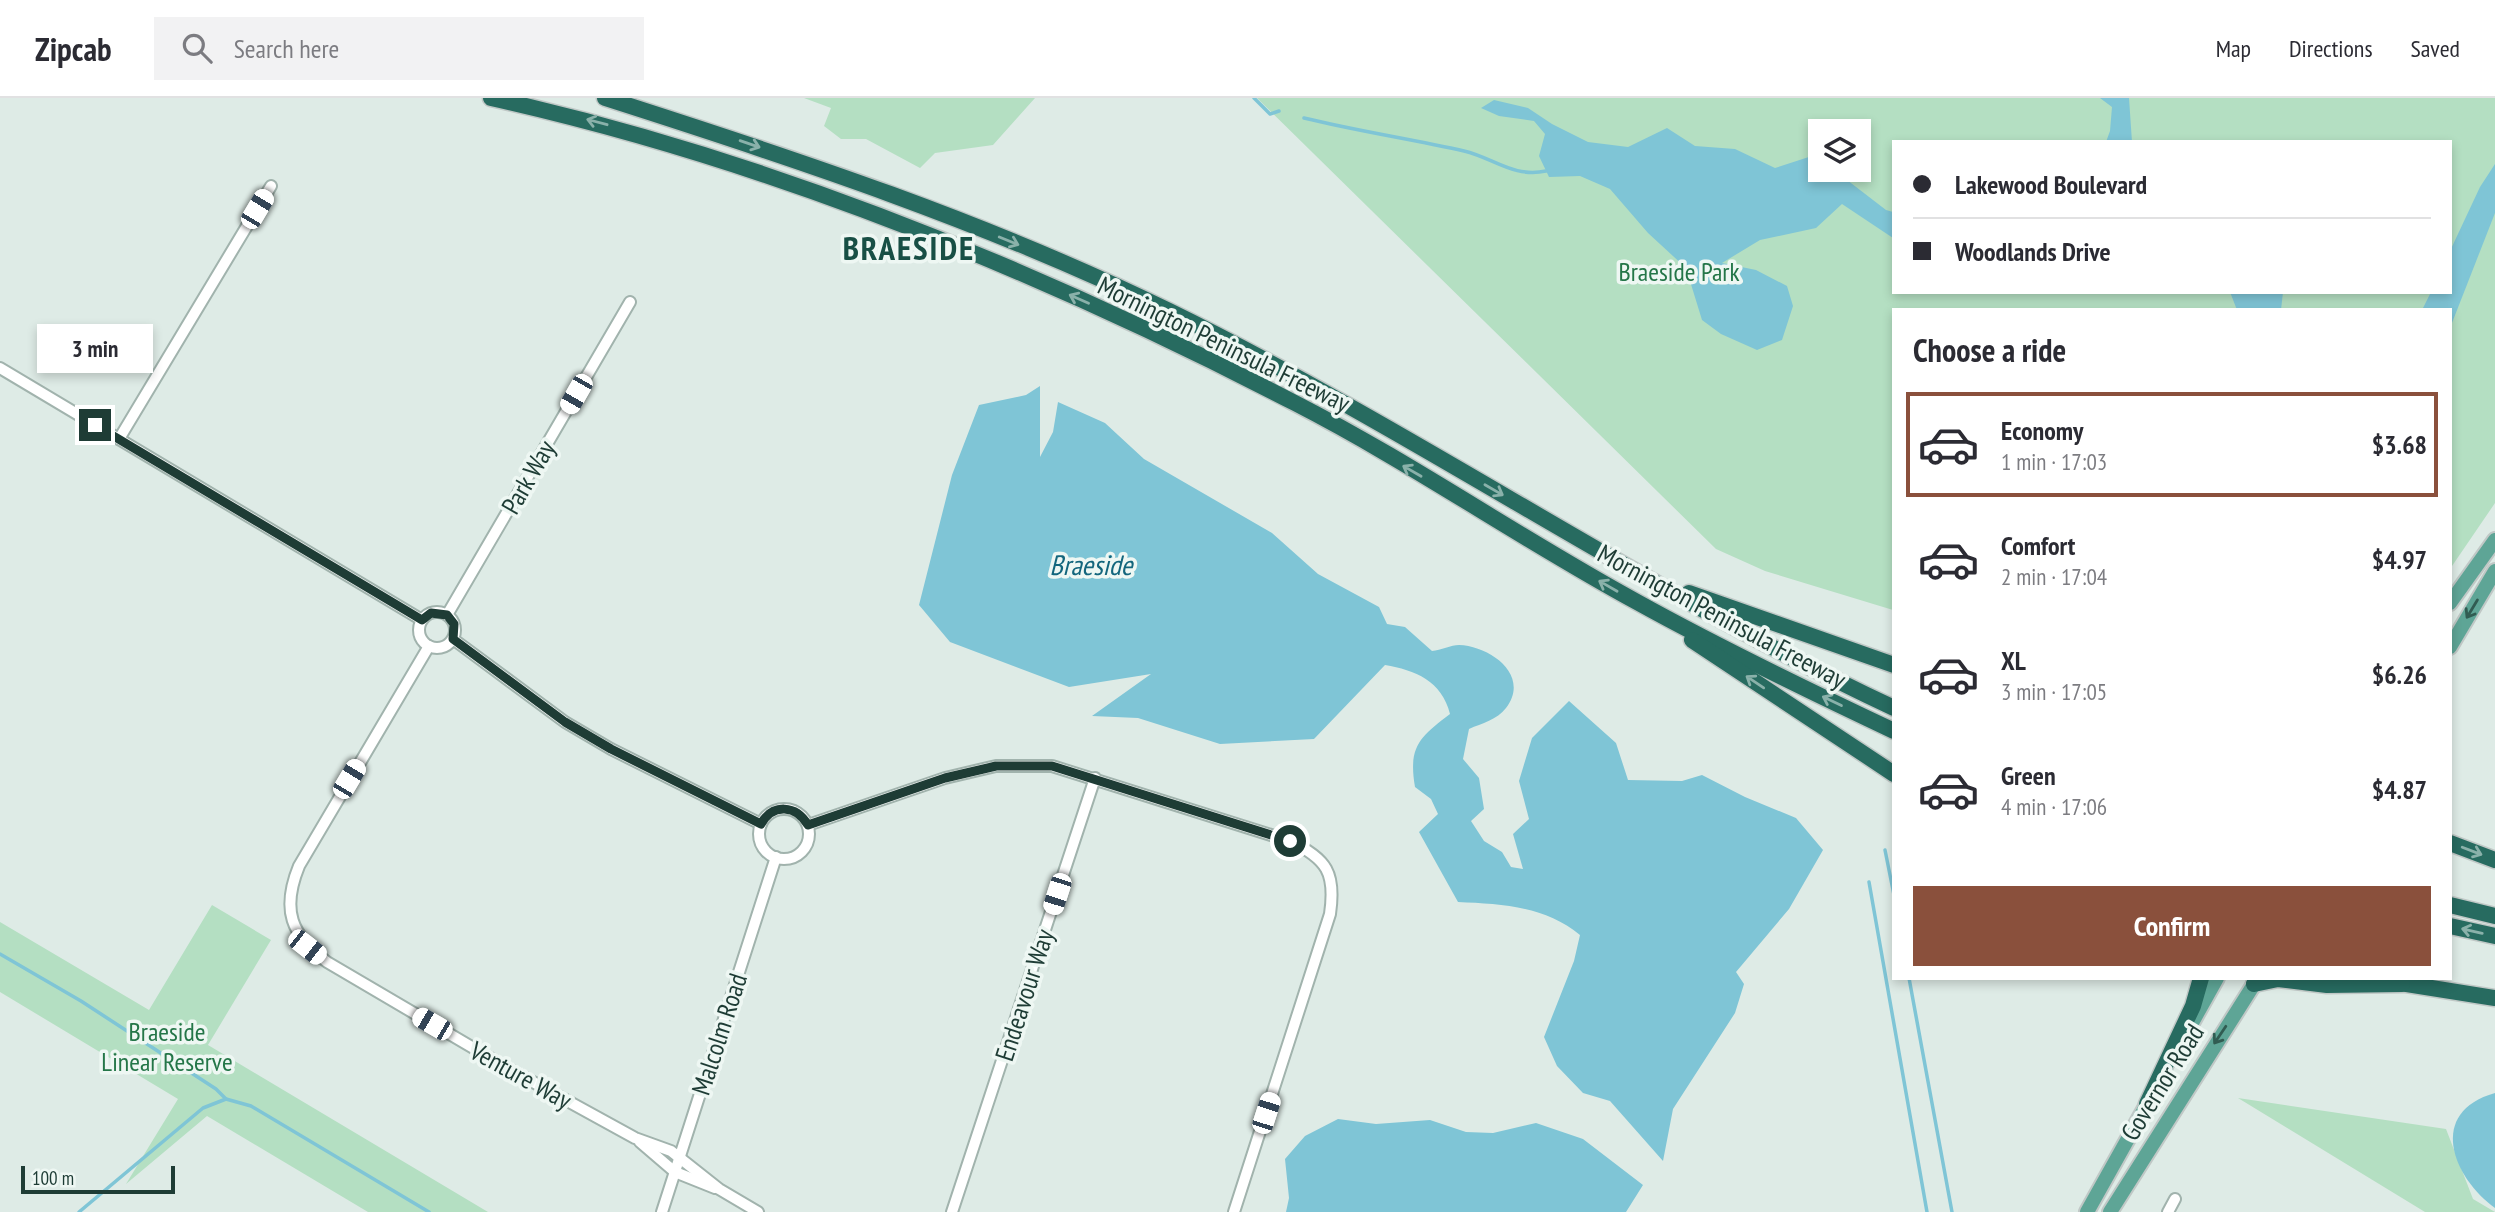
<!DOCTYPE html>
<meta charset="utf-8">
<style>
:root{--surface:#fff;--page:#f2f2f3;--text:#2b2b33;--muted:#7c7c81;--line:#e1e1e2;--accent:#8a503c}
body{margin:0;font-family:"PT Sans Narrow",sans-serif;background:var(--page);color:var(--text);height:100vh;display:flex;flex-direction:column;font-size:26px;white-space:nowrap}
*{box-sizing:border-box;margin:0}
p{font-size:23px;color:var(--muted)}
.icon{flex:none;width:38px;height:38px;fill:none;stroke:currentColor;stroke-width:2;stroke-linecap:round;stroke-linejoin:round}
.map{position:relative;flex:1;overflow:hidden}
.drawer{position:absolute;left:1892px;top:210px;width:560px;height:672px;display:flex;flex-direction:column;background:var(--surface);border-radius:0px;box-shadow:0 4px 10px #0003}
.drawer>*{flex:none}
.top-card{position:absolute;left:1892px;top:42px;width:560px;height:154px;border-radius:0px;box-shadow:0 4px 10px #0003;display:grid;align-content:center;height:154px;padding:0 21px;background:var(--surface)}
.controls{position:absolute;left:1808px;top:21px;display:grid;gap:14px}
.controls a{display:grid;place-items:center;width:63px;height:63px;border-radius:0px;background:var(--surface);box-shadow:0 4px 10px #0003;font-size:35px}
.scale{position:absolute;left:21px;bottom:18px;width:154px;box-sizing:border-box;padding-left:7px;border:4px solid #1e3c35;border-top:0;font-size:19px;line-height:24px;white-space:nowrap;color:#1e3c35;-webkit-text-stroke:5px #eef7f3;paint-order:stroke}
.end{position:absolute;width:32px;height:32px;margin:-16px;border:9px solid #1e3c35;background:#fff;box-shadow:0 0 0 4px #fff}
.from{border-radius:50%}
.bubble{position:absolute;height:49px;border-radius:0px;background:var(--surface);box-shadow:0 4px 10px #0003;font-size:23px;font-weight:700;line-height:49px;text-align:center}
.car{position:absolute;width:21px;height:42px;margin:-21px -10px;border-radius:9px;box-shadow:0 0 5px 2px #0007;background:linear-gradient(#fff 24%,#345 0 40%,#fff 0 76%,#345 0 86%,#fff 0)}
.top-card b{display:flex;align-items:center;gap:24px;height:66px;font-size:26px}
.top-card b+b{border-top:2px solid var(--line)}
.top-card i{width:18px;height:18px;background:var(--text)}
ul{padding:0;list-style:none}
li{display:flex;align-items:center;gap:21px;height:105px;margin:0 14px 10px;padding:0 7px;border:4px solid transparent;border-radius:0px}
li div{flex:1}
li b{display:block;font-size:26px}
li em{font-style:normal;font-weight:700}
li.current{border-color:var(--accent)}
li>.icon{width:63px;height:63px;stroke-width:1.5}
h2{padding:0 21px;font-size:32px;line-height:84px}
.cta{display:flex;gap:14px;margin-top:auto;padding:14px 21px}
.cta a{flex:1;height:80px;border-radius:0px;background:var(--accent);color:#fff;font-size:28px;font-weight:700;line-height:80px;text-align:center}
header{display:flex;align-items:center;gap:42px;box-sizing:border-box;height:98px;padding:0 35px;background:var(--surface);border-bottom:2px solid var(--line)}
header strong{font-size:33px}
nav{display:flex;gap:38px;margin-inline-start:auto;font-size:24px}
.search{width:490px;height:63px;background:var(--page);display:flex;align-items:center;gap:18px;box-sizing:border-box;padding:0 24px;border-radius:0px;color:var(--muted);font-size:26px}
.map>svg:first-child{display:block}
</style>
<header>
<strong>Zipcab</strong>
<div class="search"><svg class="icon" aria-label="search" viewBox="0 0 24 24"><circle cx="10" cy="10" r="6"/><path d="M15 15l6 6"/></svg>Search here</div>
<nav><a>Map</a><a>Directions</a><a>Saved</a></nav>
</header>
<div class="map">
<svg width="2495" height="1114" viewBox="0 0 2495 1114">
<rect width="100%" height="100%" fill="#deebe6"/>
<g fill="#b4dfc2" fill-rule="evenodd">
<path d="M 804,0 L 1035,0 L 993,47 L 935,55 L 920,70 L 866,41 L 841,41 L 824,28 L 831,10 Z"/>
<path d="M 1257,0 L 2495,0 L 2495,405 L 2450,471 L 2450,212 L 1894,212 L 1893,512 L 1765,473 L 1716,451 ZM 1820,33 L 1858,33 L 1858,72 L 1820,72 ZM 1894,44 L 2450,44 L 2450,194 L 1894,194 Z"/>
<path d="M 212,807 L 271,842 L 208,947 L 488,1114 L 368,1114 L 207,1018 L 126,1086 L 178,1001 L 0,894 L 0,824 L 149,912 Z"/>
<path d="M 2238,1000 L 2446,1031 L 2473,1101 L 2495,1114 L 2425,1114 Z"/>
</g>
<g fill="#7fc5d6">
<path d="M 2100,0 L 2129,0 L 2132,44 L 2106,44 L 2110,33 L 2112,9 Z"/>
<path d="M 1494,2 L 1528,10 L 1552,26 L 1588,44 L 1628,49 L 1667,30 L 1695,48 L 1735,51 L 1775,70 L 1815,57 L 1820,60 L 1820,72 L 1834,72 L 1886,112 L 1893,114 L 1893,140 L 1842,106 L 1816,130 L 1760,142 L 1722,165 L 1756,172 L 1787,188 L 1793,208 L 1782,242 L 1757,252 L 1721,236 L 1702,222 L 1686,170 L 1648,135 L 1610,91 L 1580,78 L 1549,79 L 1539,58 L 1545,36 L 1534,23 L 1499,18 L 1481,10 Z"/>
<path d="M 2495,66 L 2495,115 L 2450,230 L 2450,212 L 2422,212 L 2431,194 L 2450,194 L 2450,153 L 2480,89 Z"/>
<path d="M 2230,194 L 2283,194 L 2281,212 L 2237,212 Z"/>
<path d="M 1040,288 L 1040,359 L 1053,334 L 1058,304 L 1105,325 L 1144,361 L 1272,435 L 1318,476 L 1379,509 L 1387,526 L 1405,529 L 1432,553 C 1441,552 1451,547 1459,547 C 1490,548 1531,577 1506,610 C 1497,622 1482,625 1469,631 L 1463,661 L 1479,680 L 1484,711 L 1471,723 L 1484,743 L 1502,754 L 1511,769 L 1523,771 L 1513,736 L 1529,721 L 1519,683 L 1532,640 L 1569,603 L 1616,645 L 1628,682 L 1682,683 L 1702,677 L 1745,699 L 1796,720 L 1823,752 L 1789,811 L 1736,874 L 1744,886 L 1735,915 L 1673,1011 L 1663,1063 L 1610,1003 L 1583,995 L 1557,968 L 1544,939 L 1574,863 L 1580,837 C 1545,808 1502,806 1458,804 L 1419,734 L 1438,716 L 1431,701 L 1415,689 C 1408,648 1420,639 1450,616 C 1442,583 1415,572 1385,567 L 1314,641 L 1220,646 L 1138,620 L 1092,618 L 1151,576 L 1069,589 L 950,544 L 919,507 L 952,377 L 979,307 L 1026,297 Z"/>
<path d="M 2495,995 L 2495,1110 C 2452,1079 2427,1014 2495,995 Z"/>
<path d="M 1338,1021 L 1376,1026 L 1430,1022 L 1466,1034 L 1493,1035 L 1536,1025 L 1583,1041 L 1643,1087 L 1626,1114 L 1286,1114 L 1289,1100 L 1285,1061 L 1305,1038 Z"/>
</g>
<g fill="none" stroke-linecap="round" stroke-linejoin="round">
<g stroke="#7fc5d6" stroke-width="3.5">
<path d="M 1254,0 L 1270,16 L 1279,13"/>
<path d="M 1304,20 C 1357,33 1411,41 1464,53 C 1494,60 1513,80 1546,73"/>
<path d="M 1885,752 L 1894,797"/>
<path d="M 1869,784 L 1927,1114"/>
<path d="M 0,856 L 81,903 L 216,991 L 226,1001"/>
<path d="M 1909,880 L 1952,1114"/>
<path d="M 79,1114 L 203,1010 L 226,1001 L 251,1008 L 429,1114"/>
</g>
<defs>
<g id="minor">
<path d="M 0,270 L 422,522"/>
<path d="M 119,341 L 271,88"/>
<circle cx="437" cy="532" r="18"/>
<path d="M 447,517 L 630,204"/>
<path d="M 453,541 L 565,624 L 611,651 L 761,726"/>
<path d="M 429,548 L 299,768 C 281,812 291,837 327,864 L 504,968 L 635,1040 L 671,1053 L 719,1091 L 758,1114"/>
<circle cx="784" cy="736" r="25"/>
<path d="M 808,727 L 945,680 L 996,668 L 1052,668 L 1290,743 C 1327,761 1336,775 1330,816 L 1234,1114"/>
<path d="M 640,1044 L 675,1074 L 715,1090"/>
<path d="M 662,1114 L 776,759"/>
<path d="M 952,1114 L 1095,680"/>
<path d="M 2168,1114 L 2175,1101"/>
</g>
<g id="major">
<path d="M 2450,505 L 2495,442"/>
<path d="M 2450,549 L 2495,473"/>
<path d="M 2193,923 L 2217,880"/>
<path d="M 2087,1114 L 2153,996"/>
<path d="M 2110,1114 L 2258,880"/>
</g>
<g id="highway">
<path d="M 491,0 C 770,62 1042,174 1295,305 C 1412,365 1521,441 1637,504 C 1720,550 1807,592 1894,633"/>
<path d="M 605,0 C 796,61 989,125 1169,213 C 1417,334 1644,493 1894,610"/>
<path d="M 1689,495 L 1894,567"/>
<path d="M 1692,542 L 1894,676"/>
<path d="M 2450,745 L 2495,762"/>
<path d="M 2450,807 L 2495,818"/>
<path d="M 2450,828 L 2495,838"/>
<path d="M 2394,884 L 2495,900"/>
<path d="M 2254,886 L 2278,881 L 2327,887 L 2402,886"/>
<path d="M 2147,1006 L 2193,908 L 2201,880"/>
</g>
</defs>
<use href="#minor" stroke="#a1b3ad" stroke-width="14"/>
<use href="#major" stroke="#c0c8c6" stroke-width="18"/>
<use href="#highway" stroke="#c0c8c6" stroke-width="19"/>
<use href="#minor" stroke="#fff" stroke-width="10"/>
<use href="#major" stroke="#5ea596" stroke-width="14"/>
<use href="#highway" stroke="#276b60" stroke-width="16"/>
</g>
<defs><path id="oneway-shaft" d="M-6 0H5M1.5-3L5.5 0L1.5 3" fill="none" stroke-width="1.6" stroke-linecap="round" stroke-linejoin="round" transform="scale(1.75)"/></defs>
<g stroke="#8ab1aa">
<use href="#oneway-shaft" transform="translate(597 24) rotate(-165)"/>
<use href="#oneway-shaft" transform="translate(750 46) rotate(19)"/>
<use href="#oneway-shaft" transform="translate(1009 143) rotate(22)"/>
<use href="#oneway-shaft" transform="translate(1079 201) rotate(-156)"/>
<use href="#oneway-shaft" transform="translate(1412 373) rotate(-150)"/>
<use href="#oneway-shaft" transform="translate(1494 392) rotate(30)"/>
<use href="#oneway-shaft" transform="translate(1608 488) rotate(-150)"/>
<use href="#oneway-shaft" transform="translate(1755 584) rotate(-146)"/>
<use href="#oneway-shaft" transform="translate(1832 603) rotate(-154)"/>
<use href="#oneway-shaft" transform="translate(2472 753) rotate(21)"/>
<use href="#oneway-shaft" transform="translate(2472 833) rotate(-167)"/>
</g>
<g stroke="#315c52">
<use href="#oneway-shaft" transform="translate(2472 511) rotate(121)"/>
<use href="#oneway-shaft" transform="translate(2220 937) rotate(124)"/>
</g>
<g fill="none" stroke-linecap="round" stroke-linejoin="round">
<path stroke="#1e3c35" stroke-width="9" d="M 95,327 L 422,522 L 431,515 L 447,517 L 454,526 L 453,541 L 565,624 L 611,651 L 761,726 C 773,705 796,707 808,727 L 945,680 L 996,668 L 1052,668 L 1290,743"/>
</g>
<g text-anchor="middle" dominant-baseline="central" stroke-width="7" stroke-linejoin="round" paint-order="stroke">
<g font-size="26" fill="#247648" stroke="#eef7f3">
<text x="1679" y="173">Braeside Park</text>
<text x="167" y="933">Braeside<tspan x="167" dy="30">Linear Reserve</tspan></text>
</g>
<g font-size="26" fill="#1e3c35" stroke="#eef7f3">
<text transform="translate(1224 246) rotate(26)">Mornington Peninsula Freeway</text>
<text transform="translate(528 379) rotate(-60)">Park Way</text>
<text transform="translate(1722 518) rotate(28)">Mornington Peninsula Freeway</text>
<text transform="translate(1024 897) rotate(-72)">Endeavour Way</text>
<text transform="translate(719 936) rotate(-72)">Malcolm Road</text>
<text transform="translate(521 977) rotate(29)">Venture Way</text>
<text transform="translate(2162 984) rotate(-58)">Governor Road</text>
</g>
<g font-size="28" font-style="italic" fill="#13667d" stroke="#eef7f3">
<text x="1091" y="466">Braeside</text>
</g>
<g font-size="33" font-weight="bold" letter-spacing="2" fill="#184f45" stroke="#eef7f3">
<text x="909" y="149">BRAESIDE</text>
</g>
</g>
</svg>
<div class="controls">
<a><svg class="icon" aria-label="layers" viewBox="0 0 24 24"><path d="M12 4l9 5-9 5-9-5zM3 14l9 5 9-5"/></svg></a>
</div>
<div class="scale">100 m</div>
<i class="end from" style="left:1290px;top:743px"></i>
<i class="end" style="left:95px;top:327px"></i>
<div class="bubble" style="left:37px;top:226px;width:116px">3 min</div>
<i class="car" style="left:257px;top:111px;rotate:31deg"></i>
<i class="car" style="left:576px;top:296px;rotate:210deg"></i>
<i class="car" style="left:349px;top:681px;rotate:31deg"></i>
<i class="car" style="left:1057px;top:796px;rotate:198deg"></i>
<i class="car" style="left:307px;top:849px;rotate:128deg"></i>
<i class="car" style="left:432px;top:926px;rotate:300deg"></i>
<i class="car" style="left:1266px;top:1015px;rotate:18deg"></i>
<div class="top-card">
<b><i class="from"></i>Lakewood Boulevard</b>
<b><i></i>Woodlands Drive</b>
</div>
<section class="drawer">
<h2>Choose a ride</h2>
<ul>
<li class="current"><svg class="icon" aria-label="car" viewBox="0 0 24 24"><path d="M5 17H2v-5l4-1 3-4h7l3 4 3 1v5h-3M9 17h6M6 11h13"/><circle cx="7" cy="17" r="2"/><circle cx="17" cy="17" r="2"/></svg><div><b>Economy</b><p>1 min · 17:03</p></div><em>$3.68</em></li>
<li><svg class="icon" aria-label="car" viewBox="0 0 24 24"><path d="M5 17H2v-5l4-1 3-4h7l3 4 3 1v5h-3M9 17h6M6 11h13"/><circle cx="7" cy="17" r="2"/><circle cx="17" cy="17" r="2"/></svg><div><b>Comfort</b><p>2 min · 17:04</p></div><em>$4.97</em></li>
<li><svg class="icon" aria-label="car" viewBox="0 0 24 24"><path d="M5 17H2v-5l4-1 3-4h7l3 4 3 1v5h-3M9 17h6M6 11h13"/><circle cx="7" cy="17" r="2"/><circle cx="17" cy="17" r="2"/></svg><div><b>XL</b><p>3 min · 17:05</p></div><em>$6.26</em></li>
<li><svg class="icon" aria-label="car" viewBox="0 0 24 24"><path d="M5 17H2v-5l4-1 3-4h7l3 4 3 1v5h-3M9 17h6M6 11h13"/><circle cx="7" cy="17" r="2"/><circle cx="17" cy="17" r="2"/></svg><div><b>Green</b><p>4 min · 17:06</p></div><em>$4.87</em></li>
</ul>
<div class="cta"><a>Confirm</a></div>
</section>
</div>
